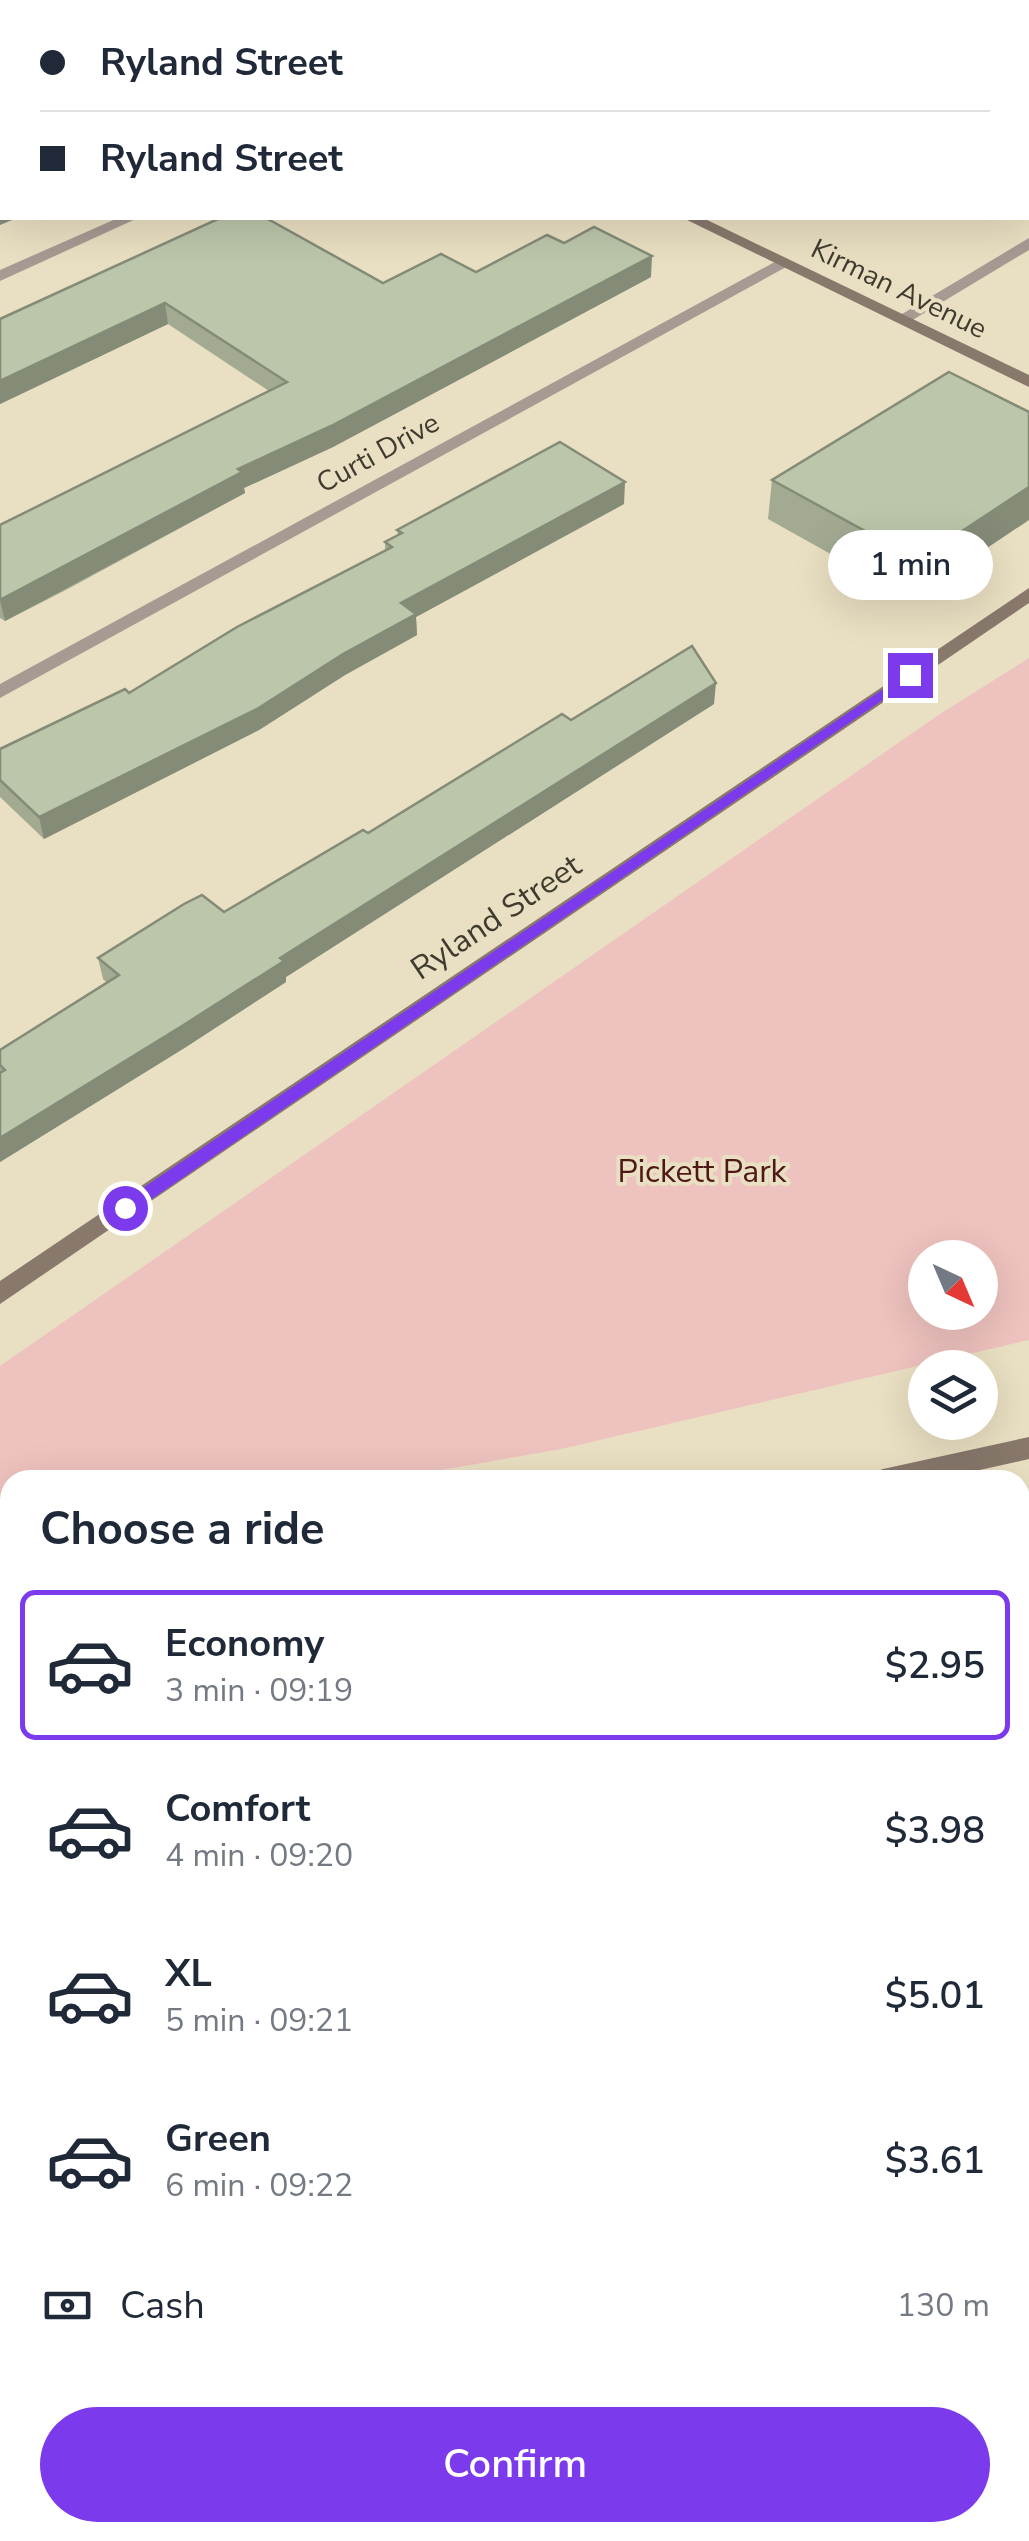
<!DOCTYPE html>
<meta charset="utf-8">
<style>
:root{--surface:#fff;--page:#f2f2f3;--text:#1f2937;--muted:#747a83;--line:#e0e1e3;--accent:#7c3aed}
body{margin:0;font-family:"Nunito Sans",sans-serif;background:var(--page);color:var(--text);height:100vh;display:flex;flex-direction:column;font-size:38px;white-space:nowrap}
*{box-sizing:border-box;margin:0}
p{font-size:32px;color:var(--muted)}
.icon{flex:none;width:55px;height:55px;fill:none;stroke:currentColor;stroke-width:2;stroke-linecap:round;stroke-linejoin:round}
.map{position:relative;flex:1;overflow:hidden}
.sheet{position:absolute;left:0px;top:1470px;width:1030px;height:1072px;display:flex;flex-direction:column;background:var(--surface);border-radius:30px 30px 0 0;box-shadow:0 10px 40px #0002}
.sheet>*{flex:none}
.hud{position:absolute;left:0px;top:0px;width:1030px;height:220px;box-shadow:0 10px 40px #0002;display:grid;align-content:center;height:220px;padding:0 40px;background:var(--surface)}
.needle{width:65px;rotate:136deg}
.tools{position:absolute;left:908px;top:1240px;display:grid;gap:20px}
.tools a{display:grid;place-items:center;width:90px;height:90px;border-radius:50%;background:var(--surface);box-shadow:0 10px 40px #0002;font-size:50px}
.end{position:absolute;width:45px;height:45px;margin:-22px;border:12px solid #7c3aed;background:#fff;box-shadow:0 0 0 5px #fff}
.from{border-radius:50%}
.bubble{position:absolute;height:70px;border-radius:35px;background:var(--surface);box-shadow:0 10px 40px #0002;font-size:32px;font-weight:600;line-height:70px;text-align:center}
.hud b{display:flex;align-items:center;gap:35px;height:95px;font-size:38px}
.hud b+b{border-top:2px solid var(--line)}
.hud i{width:25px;height:25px;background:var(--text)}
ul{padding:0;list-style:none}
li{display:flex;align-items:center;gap:30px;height:150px;margin:0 20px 15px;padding:0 20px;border:5px solid transparent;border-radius:15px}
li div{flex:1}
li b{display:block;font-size:38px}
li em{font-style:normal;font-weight:600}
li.on{border-color:var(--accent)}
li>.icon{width:90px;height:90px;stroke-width:1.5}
h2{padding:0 40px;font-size:45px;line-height:120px}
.pay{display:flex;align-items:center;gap:25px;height:110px;padding:0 40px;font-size:38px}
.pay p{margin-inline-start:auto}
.primary-button{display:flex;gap:20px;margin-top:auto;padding:20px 40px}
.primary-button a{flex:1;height:115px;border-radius:60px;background:var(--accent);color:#fff;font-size:40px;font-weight:600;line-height:115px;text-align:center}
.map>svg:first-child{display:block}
</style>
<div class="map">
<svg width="1029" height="2541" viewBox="0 0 1029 2541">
<rect width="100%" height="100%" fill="#e9dfc2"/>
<path fill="#eec2be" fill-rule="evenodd" d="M 1029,658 L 1029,1340 L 561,1449 L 385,1480 L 10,1480 L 10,1554 L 0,1557 L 0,1366 L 940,714 ZM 925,1258 L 980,1258 L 980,1312 L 925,1312 Z"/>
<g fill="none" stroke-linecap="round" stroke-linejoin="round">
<g fill="#a69a92" fill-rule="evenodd">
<path d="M 1029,238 L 1029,250 L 906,324 L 892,320 Z"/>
<path d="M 1029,1839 L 1029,1867 L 1020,1869 L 1020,1841 Z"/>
<path d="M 0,2043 L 10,2047 L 10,2088 L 0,2084 Z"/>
<path d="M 0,2494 L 10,2498 L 10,2532 L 26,2532 L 23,2540 L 0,2541 Z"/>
<path d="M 303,2532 L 343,2532 L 339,2541 L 299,2541 Z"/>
<path d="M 373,2532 L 412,2532 L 416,2541 L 377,2541 Z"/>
</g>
<g fill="#a69a92" fill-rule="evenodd">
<path d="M 118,218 L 138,218 L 0,281 L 0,270 Z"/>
<path d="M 782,258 L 788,260 L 788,266 L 0,698 L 0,684 Z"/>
</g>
<g fill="#89786c" fill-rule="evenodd">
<path d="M 371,0 L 388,0 L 389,2 L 373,2 Z"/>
<path d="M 683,218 L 703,218 L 1029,375 L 1029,387 Z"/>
<path d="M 1029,588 L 1029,603 L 0,1304 L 0,1281 Z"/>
<path d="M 1029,1437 L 1029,1459 L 935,1480 L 870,1480 L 874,1472 L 883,1469 Z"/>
<path d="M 10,1593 L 10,1617 L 0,1620 L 0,1596 Z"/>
<path d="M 10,1712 L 10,1738 L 0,1741 L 0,1715 Z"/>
</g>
</g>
<g fill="#a2aa92">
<path d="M 23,0 L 319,0 L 324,2 L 27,2 Z"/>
<path d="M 731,0 L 970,0 L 965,2 L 737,2 Z"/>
<path d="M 988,0 L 1029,0 L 1029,9 L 1028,10 L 1028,2 L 994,2 Z"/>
<path d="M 564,243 L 651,277 L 333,447 L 244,488 L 245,493 L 64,591 L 5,621 L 0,618 L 0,525 L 269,391 L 168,324 L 0,404 L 0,319 L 383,283 L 476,272 Z"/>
<path d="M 1029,412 L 911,599 L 768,519 L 772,480 Z"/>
<path d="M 624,504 L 416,617 L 417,635 L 345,675 L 259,730 L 44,839 L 0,797 L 0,749 L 129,693 L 385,550 L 385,542 L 398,535 L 397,530 Z"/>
<path d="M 714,704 L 286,977 L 286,982 L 186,1047 L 0,1162 L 0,1050 L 107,983 L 103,979 L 98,958 L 224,912 L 571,720 Z"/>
<path d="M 638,2532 L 1020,2532 L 1029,2541 L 646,2541 Z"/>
</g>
<g fill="#848b77">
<path d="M 912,0 L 970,0 L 965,2 L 907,2 Z"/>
<path d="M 1029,145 L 1029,174 L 1028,175 L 1028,146 Z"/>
<path d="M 2,190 L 2,218 L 17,218 L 0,225 L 0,191 Z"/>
<path d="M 652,256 L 651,277 L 333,447 L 244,488 L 245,493 L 5,621 L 0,600 L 238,469 Z"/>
<path d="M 165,303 L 168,324 L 0,404 L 0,381 Z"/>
<path d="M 625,482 L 624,504 L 416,617 L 417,635 L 345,675 L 259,730 L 44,839 L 39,817 L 401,603 Z"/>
<path d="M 1029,487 L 1029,520 L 911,599 L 918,560 Z"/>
<path d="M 716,683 L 714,704 L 286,977 L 286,982 L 186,1047 L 0,1162 L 0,1138 L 280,958 Z"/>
</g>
<g fill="#bcc6aa" stroke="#848b77" stroke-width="2.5">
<path d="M 73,0 L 319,0 L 324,2 L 78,2 Z"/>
<path d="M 774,0 L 912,0 L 907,2 L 775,2 Z"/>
<path d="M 0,58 L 2,60 L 2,190 L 0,191 Z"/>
<path d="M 1028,93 L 1029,93 L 1029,145 L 1028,146 Z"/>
<path d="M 220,218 L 266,218 L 383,283 L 441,254 L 476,272 L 547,235 L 564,243 L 594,227 L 652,256 L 331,426 L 238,469 L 242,472 L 0,600 L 0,525 L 287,382 L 165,303 L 0,381 L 0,319 Z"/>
<path d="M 949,372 L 1029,412 L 1029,487 L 918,560 L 772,480 Z"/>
<path d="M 560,442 L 625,482 L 401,603 L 416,614 L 343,654 L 257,709 L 39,817 L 0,780 L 0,749 L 125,689 L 129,693 L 237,627 L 392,547 L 385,542 L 402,533 L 397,530 Z"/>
<path d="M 692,646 L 716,683 L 280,958 L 284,961 L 182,1026 L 0,1138 L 0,1073 L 5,1070 L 0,1065 L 0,1050 L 119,975 L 98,958 L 184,904 L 202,895 L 224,912 L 363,830 L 368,833 L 562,714 L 571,720 Z"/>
<path d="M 1029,1987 L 1029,2541 L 660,2541 L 652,2532 L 1020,2532 L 1020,1995 Z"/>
</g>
<path fill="#7c3aed" d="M 910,671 L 915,672 L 915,678 L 131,1213 L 119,1213 L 119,1204 Z"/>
<g text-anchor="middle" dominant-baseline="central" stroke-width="8" stroke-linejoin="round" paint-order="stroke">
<g font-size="28" fill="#3f3b2f" stroke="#e9dfc2">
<text transform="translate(899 289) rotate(26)">Kirman Avenue</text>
<text transform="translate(378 453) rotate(-29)">Curti Drive</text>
</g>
<g font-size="32" fill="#3f3b2f" stroke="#e9dfc2">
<text transform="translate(496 917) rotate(-34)">Ryland Street</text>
</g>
<g font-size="32" fill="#4f1817" stroke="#e9dfc2">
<text x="702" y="1171">Pickett Park</text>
</g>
</g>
</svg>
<div class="tools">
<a><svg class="needle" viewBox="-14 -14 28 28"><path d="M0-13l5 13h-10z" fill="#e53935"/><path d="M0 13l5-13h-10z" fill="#747a83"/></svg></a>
<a><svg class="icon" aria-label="layers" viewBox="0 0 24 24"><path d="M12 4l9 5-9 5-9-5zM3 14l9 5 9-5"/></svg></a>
</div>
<i class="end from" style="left:125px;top:1208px"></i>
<i class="end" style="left:910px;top:675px"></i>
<div class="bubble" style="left:828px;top:530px;width:165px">1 min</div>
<div class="hud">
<b><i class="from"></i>Ryland Street</b>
<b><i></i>Ryland Street</b>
</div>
<section class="sheet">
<h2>Choose a ride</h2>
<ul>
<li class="on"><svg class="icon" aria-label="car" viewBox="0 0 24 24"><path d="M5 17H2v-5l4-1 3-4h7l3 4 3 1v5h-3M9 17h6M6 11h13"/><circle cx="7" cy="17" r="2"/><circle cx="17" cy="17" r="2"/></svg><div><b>Economy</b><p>3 min · 09:19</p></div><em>$2.95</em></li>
<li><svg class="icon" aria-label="car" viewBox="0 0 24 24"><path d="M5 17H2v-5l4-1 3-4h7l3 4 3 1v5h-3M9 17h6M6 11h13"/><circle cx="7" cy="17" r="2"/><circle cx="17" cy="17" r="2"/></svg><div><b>Comfort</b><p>4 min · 09:20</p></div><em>$3.98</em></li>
<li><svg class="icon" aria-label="car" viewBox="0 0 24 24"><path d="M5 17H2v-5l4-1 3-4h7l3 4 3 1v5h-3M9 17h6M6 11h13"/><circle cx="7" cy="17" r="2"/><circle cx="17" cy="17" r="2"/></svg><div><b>XL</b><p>5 min · 09:21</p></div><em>$5.01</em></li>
<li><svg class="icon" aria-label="car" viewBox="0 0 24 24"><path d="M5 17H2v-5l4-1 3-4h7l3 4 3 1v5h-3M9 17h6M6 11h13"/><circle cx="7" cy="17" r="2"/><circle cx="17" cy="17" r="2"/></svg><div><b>Green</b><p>6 min · 09:22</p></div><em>$3.61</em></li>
</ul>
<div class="pay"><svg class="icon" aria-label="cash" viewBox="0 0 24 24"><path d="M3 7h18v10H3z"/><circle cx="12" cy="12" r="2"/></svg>Cash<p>130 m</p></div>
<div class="primary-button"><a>Confirm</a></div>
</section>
</div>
